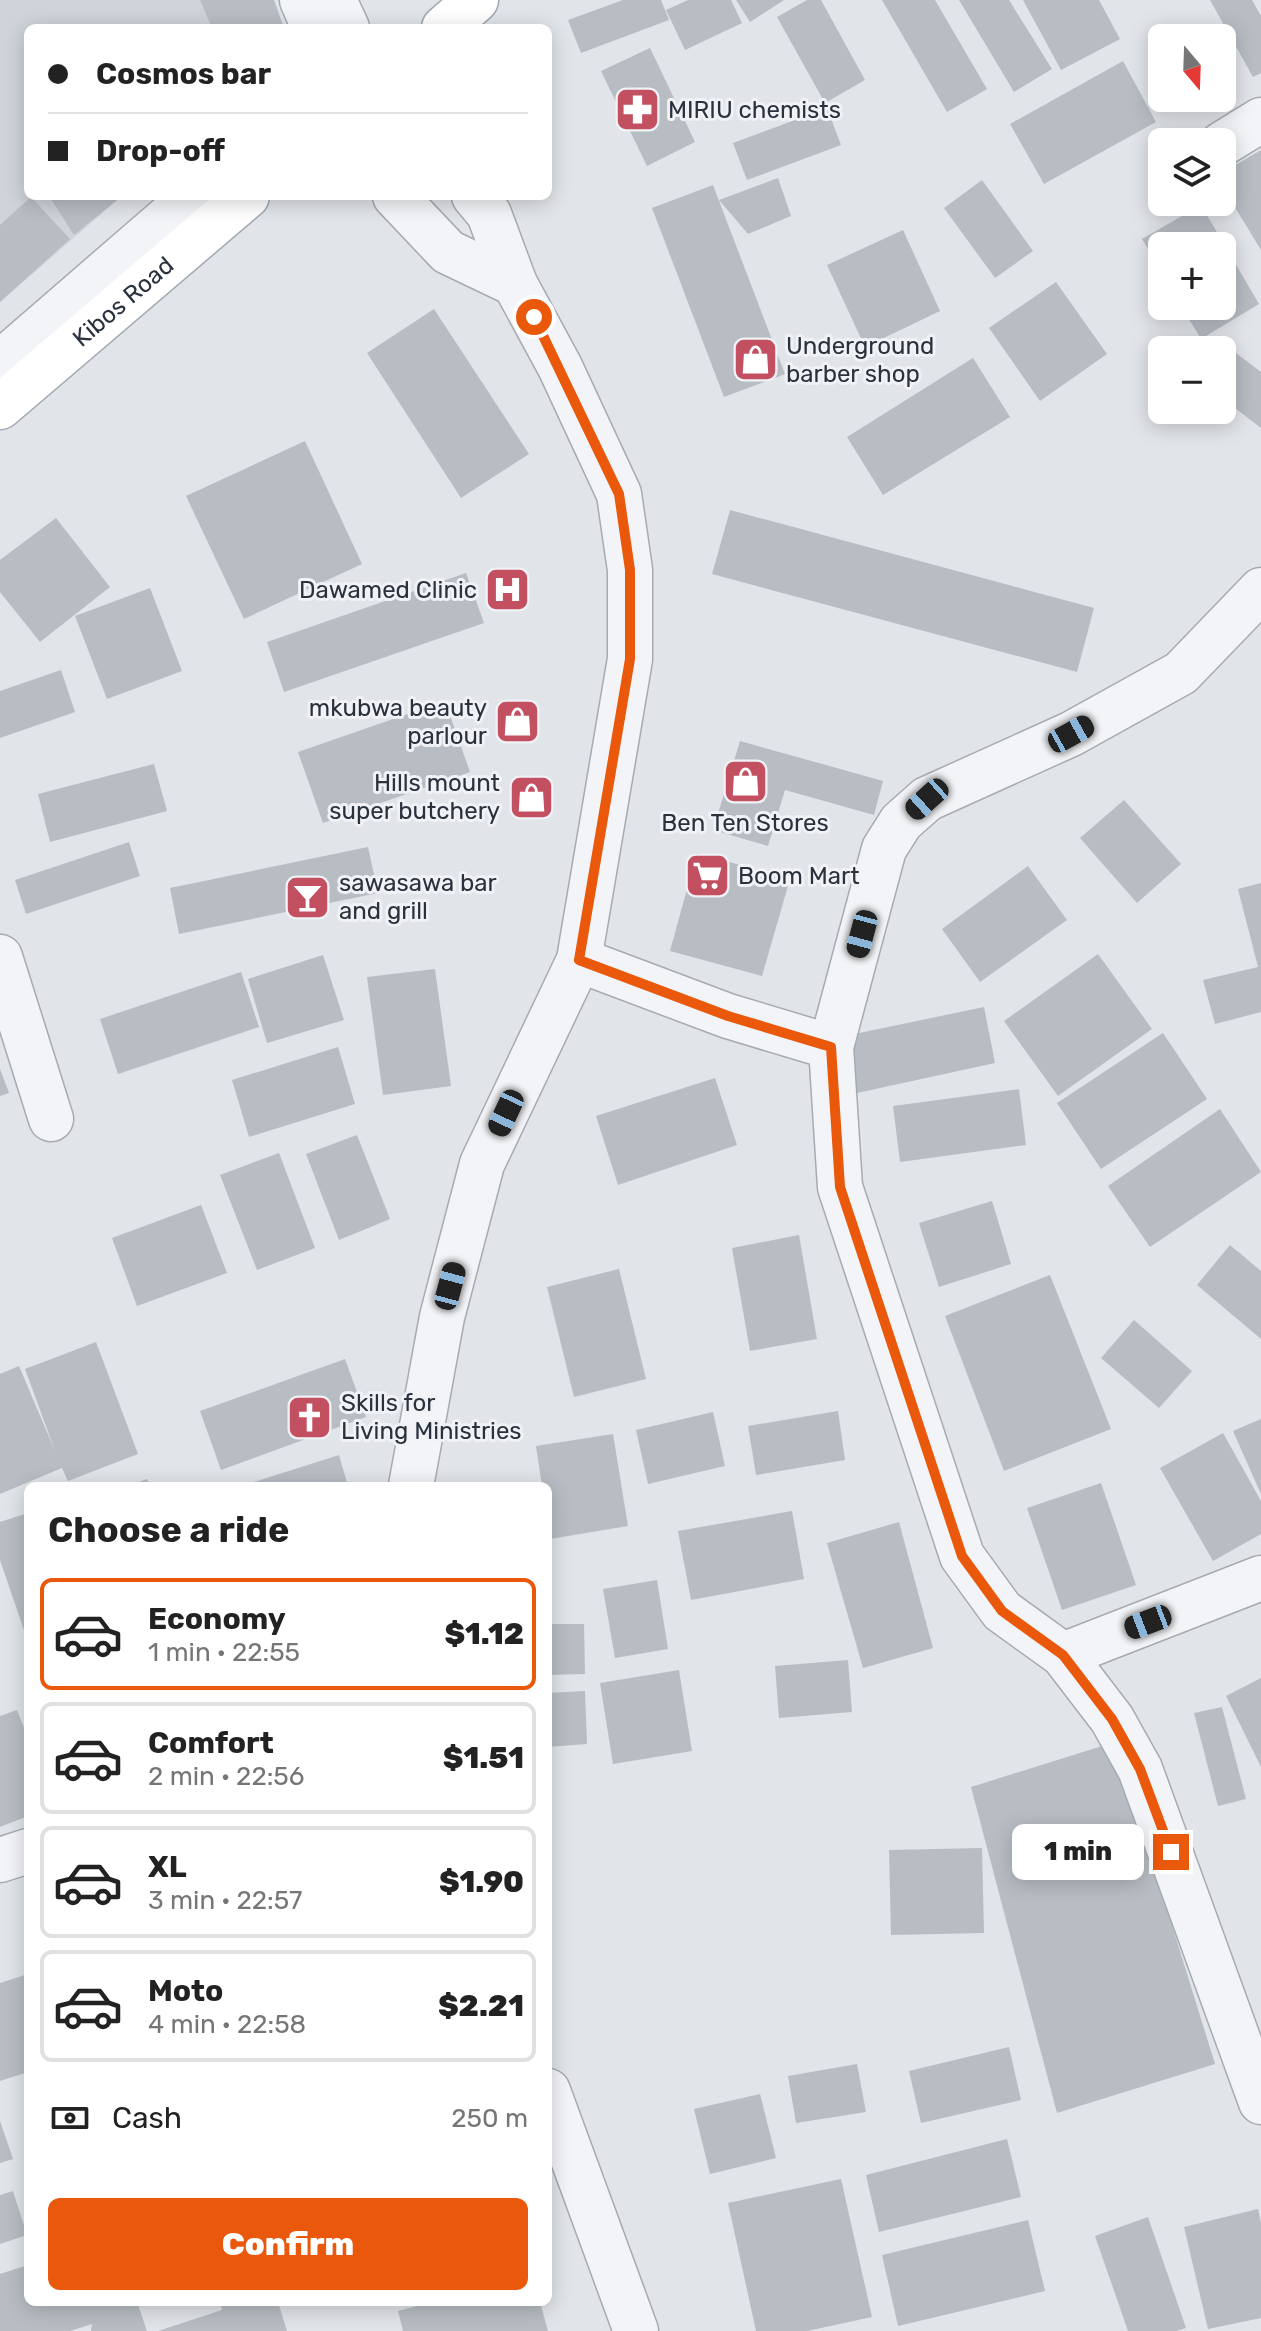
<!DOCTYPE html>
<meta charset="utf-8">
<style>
:root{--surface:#fff;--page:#f2f2f2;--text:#222;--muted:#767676;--line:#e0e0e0;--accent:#ea580c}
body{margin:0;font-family:Rubik,sans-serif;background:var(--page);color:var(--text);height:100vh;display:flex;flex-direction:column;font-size:30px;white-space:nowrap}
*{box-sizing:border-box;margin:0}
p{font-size:26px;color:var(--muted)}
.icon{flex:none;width:44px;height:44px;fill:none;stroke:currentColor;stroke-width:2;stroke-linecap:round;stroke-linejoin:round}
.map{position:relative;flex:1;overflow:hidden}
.panel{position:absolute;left:24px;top:1482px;width:528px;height:824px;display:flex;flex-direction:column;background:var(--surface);border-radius:12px;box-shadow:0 4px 20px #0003}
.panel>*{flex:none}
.top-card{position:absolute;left:24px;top:24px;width:528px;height:176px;border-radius:12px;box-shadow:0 4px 20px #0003;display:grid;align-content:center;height:176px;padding:0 24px;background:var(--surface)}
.needle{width:52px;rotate:161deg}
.buttons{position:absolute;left:1148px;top:24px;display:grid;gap:16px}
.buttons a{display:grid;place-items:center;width:88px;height:88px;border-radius:12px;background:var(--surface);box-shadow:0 4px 20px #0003;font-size:40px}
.end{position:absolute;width:36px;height:36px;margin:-18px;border:10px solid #ea580c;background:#fff;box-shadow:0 0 0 4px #fff}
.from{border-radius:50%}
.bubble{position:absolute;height:56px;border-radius:12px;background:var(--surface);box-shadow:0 4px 20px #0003;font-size:26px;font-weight:800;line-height:56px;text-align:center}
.car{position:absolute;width:24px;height:48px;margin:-24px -12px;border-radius:10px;box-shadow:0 0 6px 2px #0007;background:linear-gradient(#222 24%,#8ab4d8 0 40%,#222 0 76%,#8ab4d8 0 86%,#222 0)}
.top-card b{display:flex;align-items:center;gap:28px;height:76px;font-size:30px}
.top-card b+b{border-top:2px solid var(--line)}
.top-card i{width:20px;height:20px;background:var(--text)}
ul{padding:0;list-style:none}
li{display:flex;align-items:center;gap:24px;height:112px;margin:0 16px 12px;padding:0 8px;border:4px solid var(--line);border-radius:12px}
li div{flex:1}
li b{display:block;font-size:30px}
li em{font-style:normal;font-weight:800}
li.active{border-color:var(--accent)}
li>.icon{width:72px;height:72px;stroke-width:1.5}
h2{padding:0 24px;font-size:36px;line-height:96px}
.pay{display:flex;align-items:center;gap:20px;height:88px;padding:0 24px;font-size:30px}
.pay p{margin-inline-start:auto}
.primary-button{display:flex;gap:16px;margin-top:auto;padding:16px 24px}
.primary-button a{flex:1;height:92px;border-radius:12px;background:var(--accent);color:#fff;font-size:32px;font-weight:800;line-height:92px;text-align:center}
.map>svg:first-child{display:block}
</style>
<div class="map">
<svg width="1261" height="2331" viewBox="0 0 1261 2331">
<rect width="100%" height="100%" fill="#e1e4e8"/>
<path fill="#cfd3da" d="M 0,0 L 274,0 L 284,28 L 28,28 L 28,196 L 122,196 L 0,302 Z"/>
<g fill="#b8bdc4">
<path d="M 200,0 L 274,0 L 284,28 L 212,28 Z"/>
<path d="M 623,0 L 661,0 L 669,20 L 581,53 L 568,20 Z"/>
<path d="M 688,0 L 731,0 L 742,23 L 685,50 L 666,10 Z"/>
<path d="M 736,0 L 784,0 L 750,22 Z"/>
<path d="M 807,0 L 821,0 L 865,80 L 825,103 L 777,17 Z"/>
<path d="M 882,0 L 935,0 L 987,89 L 947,112 Z"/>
<path d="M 959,0 L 1009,0 L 1052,69 L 1014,92 Z"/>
<path d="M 1023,0 L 1099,0 L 1120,39 L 1061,70 Z"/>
<path d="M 1210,0 L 1252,0 L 1261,16 L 1261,73 L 1253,77 Z"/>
<path d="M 650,48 L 695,142 L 647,166 L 601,71 Z"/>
<path d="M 1123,61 L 1156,122 L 1044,184 L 1010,124 Z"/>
<path d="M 827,108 L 841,145 L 747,180 L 733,143 Z"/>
<path d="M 1261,150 L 1261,250 L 1222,186 L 1222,173 Z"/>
<path d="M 778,178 L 791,216 L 748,234 L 719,200 Z"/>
<path d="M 982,180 L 1033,251 L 995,278 L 944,208 Z"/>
<path d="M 713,185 L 785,374 L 724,397 L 652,208 Z"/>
<path d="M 49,196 L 122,196 L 74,235 Z"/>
<path d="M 31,197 L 70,239 L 0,302 L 0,225 Z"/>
<path d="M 1201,205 L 1259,304 L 1201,339 L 1181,306 L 1222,306 L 1222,246 L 1162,246 L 1162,273 L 1142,239 Z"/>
<path d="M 903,230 L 940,311 L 865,347 L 827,265 Z"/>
<path d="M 1056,282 L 1107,354 L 1040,401 L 989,328 Z"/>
<path d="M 434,309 L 529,454 L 461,498 L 367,353 Z"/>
<path d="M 1236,353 L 1261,372 L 1261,428 L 1222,398 L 1222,371 Z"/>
<path d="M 973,358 L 1010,417 L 883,495 L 847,437 Z"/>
<path d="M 305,441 L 362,564 L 244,619 L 186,496 Z"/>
<path d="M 730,510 L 1094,608 L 1077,672 L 712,574 Z"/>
<path d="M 56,518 L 110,587 L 40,642 L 0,592 L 0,560 Z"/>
<path d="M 466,573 L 484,623 L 284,692 L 267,642 Z"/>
<path d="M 150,588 L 182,671 L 107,699 L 75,616 Z"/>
<path d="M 61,670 L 75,712 L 0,738 L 0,691 Z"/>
<path d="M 445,701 L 470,772 L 323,823 L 298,752 Z"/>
<path d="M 740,741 L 883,781 L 874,815 L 785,790 L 768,846 L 713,830 Z"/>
<path d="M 154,764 L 167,811 L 50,842 L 38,794 Z"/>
<path d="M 1124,800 L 1181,864 L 1137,903 L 1080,838 Z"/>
<path d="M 129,842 L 140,876 L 26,914 L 15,880 Z"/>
<path d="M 368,847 L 378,893 L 179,934 L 170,888 Z"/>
<path d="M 697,853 L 790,879 L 762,976 L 670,951 Z"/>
<path d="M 1028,866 L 1067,920 L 980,982 L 942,929 Z"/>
<path d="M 1261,883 L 1261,1012 L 1215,1024 L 1203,980 L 1258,967 L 1238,889 Z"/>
<path d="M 1098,954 L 1152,1029 L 1058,1096 L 1004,1021 Z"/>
<path d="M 323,955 L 344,1020 L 267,1043 L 248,979 Z"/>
<path d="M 435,969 L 451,1086 L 383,1095 L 367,977 Z"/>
<path d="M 241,972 L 259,1027 L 118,1074 L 100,1019 Z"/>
<path d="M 984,1007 L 995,1063 L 857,1093 L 845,1036 Z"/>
<path d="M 1163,1033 L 1207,1099 L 1101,1169 L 1057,1103 Z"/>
<path d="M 338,1047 L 355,1104 L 249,1137 L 232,1080 Z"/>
<path d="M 0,1069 L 9,1093 L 0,1096 Z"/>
<path d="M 715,1078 L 737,1145 L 618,1185 L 596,1116 Z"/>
<path d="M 1019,1089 L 1026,1145 L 900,1162 L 893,1106 Z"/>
<path d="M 1220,1109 L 1261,1172 L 1150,1247 L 1108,1186 Z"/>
<path d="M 357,1135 L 390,1219 L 339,1240 L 306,1154 Z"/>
<path d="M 279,1153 L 315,1248 L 257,1270 L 220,1175 Z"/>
<path d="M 992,1201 L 1011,1264 L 939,1287 L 919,1223 Z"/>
<path d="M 201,1205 L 227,1273 L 137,1306 L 112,1238 Z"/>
<path d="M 799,1235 L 817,1339 L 750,1351 L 732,1248 Z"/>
<path d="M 1230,1245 L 1261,1271 L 1261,1339 L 1197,1285 Z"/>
<path d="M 619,1269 L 646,1379 L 574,1397 L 547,1287 Z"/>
<path d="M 1050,1275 L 1111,1429 L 1004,1471 L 945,1316 Z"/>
<path d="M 1134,1320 L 1192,1371 L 1159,1408 L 1101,1358 Z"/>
<path d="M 96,1342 L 138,1454 L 68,1481 L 62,1468 L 0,1494 L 0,1374 L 19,1366 L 55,1451 L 25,1369 Z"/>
<path d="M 345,1359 L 366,1417 L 221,1470 L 200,1411 Z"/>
<path d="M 838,1411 L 845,1460 L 756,1475 L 748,1426 Z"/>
<path d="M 713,1412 L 725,1466 L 648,1484 L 636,1430 Z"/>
<path d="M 1261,1419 L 1261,1494 L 1233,1431 Z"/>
<path d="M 1223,1433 L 1261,1501 L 1261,1534 L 1213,1561 L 1160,1468 Z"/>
<path d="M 613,1434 L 628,1526 L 550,1539 L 548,1486 L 542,1486 L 536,1446 Z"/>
<path d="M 339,1455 L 348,1486 L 255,1486 L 254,1482 Z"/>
<path d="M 147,1479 L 150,1486 L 127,1486 Z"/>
<path d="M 1101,1483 L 1136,1585 L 1062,1610 L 1027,1508 Z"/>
<path d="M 792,1511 L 804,1579 L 691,1600 L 678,1531 Z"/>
<path d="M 28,1513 L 28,1632 L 25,1633 L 0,1560 L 0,1522 Z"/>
<path d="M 899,1522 L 933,1648 L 863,1668 L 827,1543 Z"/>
<path d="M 657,1580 L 668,1649 L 615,1658 L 603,1589 Z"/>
<path d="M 548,1624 L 584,1624 L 585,1674 L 548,1675 Z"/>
<path d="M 848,1660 L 852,1712 L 779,1718 L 775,1666 Z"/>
<path d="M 679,1670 L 692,1751 L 613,1764 L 600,1683 Z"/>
<path d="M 1261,1678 L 1261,1767 L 1226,1696 Z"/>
<path d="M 585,1691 L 587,1744 L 548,1747 L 548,1693 Z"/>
<path d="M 1222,1707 L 1246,1799 L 1218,1806 L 1194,1713 Z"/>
<path d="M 17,1710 L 28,1738 L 28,1816 L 0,1827 L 0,1716 Z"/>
<path d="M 1115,1742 L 1215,2064 L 1057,2113 L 971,1787 Z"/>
<path d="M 982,1848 L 984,1933 L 891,1935 L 889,1850 Z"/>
<path d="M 25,1975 L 28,2072 L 0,2081 L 0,1983 Z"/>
<path d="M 1009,2047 L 1021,2100 L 921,2123 L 909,2071 Z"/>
<path d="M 857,2064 L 866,2112 L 796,2123 L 788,2076 Z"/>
<path d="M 760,2094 L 776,2158 L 710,2174 L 694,2109 Z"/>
<path d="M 0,2121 L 13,2159 L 0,2163 Z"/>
<path d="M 1007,2139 L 1021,2197 L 879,2232 L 866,2175 Z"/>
<path d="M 841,2179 L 872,2317 L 807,2331 L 756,2331 L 728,2203 Z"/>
<path d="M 13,2191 L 27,2235 L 0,2244 L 0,2195 Z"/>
<path d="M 1258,2209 L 1261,2223 L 1261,2318 L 1208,2329 L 1184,2227 Z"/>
<path d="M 1148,2217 L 1186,2328 L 1176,2331 L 1128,2331 L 1095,2236 Z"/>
<path d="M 1028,2220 L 1045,2291 L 898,2326 L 882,2255 Z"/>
<path d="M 28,2265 L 28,2302 L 137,2302 L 147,2331 L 91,2331 L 92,2324 L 70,2331 L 0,2331 L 0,2274 Z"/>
<path d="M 220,2302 L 278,2302 L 287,2331 L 158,2331 L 222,2310 Z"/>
<path d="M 432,2302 L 540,2302 L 548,2331 L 403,2331 L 398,2311 Z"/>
</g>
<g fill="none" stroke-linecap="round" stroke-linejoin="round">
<defs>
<g id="pedestrian">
<path d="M 302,0 L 314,28"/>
<path d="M 0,363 L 193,196"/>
</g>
<g id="minor">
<path d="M 1222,144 L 1261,120"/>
<path d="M 0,957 L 51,1119"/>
<path d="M 579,960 L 728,1016 L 831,1047 L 840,1187 L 962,1556 L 1002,1611 L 1063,1655 L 1112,1719 L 1140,1769 L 1261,2102"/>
<path d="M 831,1047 L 884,849 L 901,822 L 927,799 L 1071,734 L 1181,673 L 1261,590"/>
<path d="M 1063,1655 L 1261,1578"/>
</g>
<g id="tertiary">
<path d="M 334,0 L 347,28"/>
<path d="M 395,196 L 448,252 L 515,284"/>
<path d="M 411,1486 L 442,1317 L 482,1164 L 579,960 L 630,659 L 630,570 L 619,494 L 560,367 L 515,284 L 489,214 L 474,196"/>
<path d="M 0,1860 L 28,1851"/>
<path d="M 548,2091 L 636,2331"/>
</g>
<g id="primary">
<path d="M 444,28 L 476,0"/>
<path id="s1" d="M 0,407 L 247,196"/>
</g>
</defs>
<use href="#pedestrian" stroke="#a6abb2" stroke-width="47"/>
<use href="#minor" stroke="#a6abb2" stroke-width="47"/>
<use href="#tertiary" stroke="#a6abb2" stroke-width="47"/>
<use href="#primary" stroke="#a1a8b3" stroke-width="47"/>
<use href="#pedestrian" stroke="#f3f4f7" stroke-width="44"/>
<use href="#minor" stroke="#f3f4f7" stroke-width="44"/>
<use href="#tertiary" stroke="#f3f4f7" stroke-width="44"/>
<use href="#primary" stroke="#fff" stroke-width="44"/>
</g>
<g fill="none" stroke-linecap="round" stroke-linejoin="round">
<path stroke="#ea580c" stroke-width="10" d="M 534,317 L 619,494 L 630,570 L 630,659 L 579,960 L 728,1016 L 831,1047 L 840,1187 L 962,1556 L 1002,1611 L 1063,1655 L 1112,1719 L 1140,1769 L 1171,1852"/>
</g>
<defs>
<symbol id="pharmacy-square" viewBox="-11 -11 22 22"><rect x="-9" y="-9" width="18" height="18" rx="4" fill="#c35061" stroke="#f0f2f6"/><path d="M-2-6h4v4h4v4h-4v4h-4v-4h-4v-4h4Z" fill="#fff"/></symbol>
<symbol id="shop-square" viewBox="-11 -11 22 22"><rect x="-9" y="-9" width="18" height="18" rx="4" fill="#c35061" stroke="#f0f2f6"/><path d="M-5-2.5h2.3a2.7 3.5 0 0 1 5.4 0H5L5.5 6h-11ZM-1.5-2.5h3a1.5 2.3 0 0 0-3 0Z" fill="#fff"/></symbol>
<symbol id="hospital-square" viewBox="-11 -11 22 22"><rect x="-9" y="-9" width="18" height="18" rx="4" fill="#c35061" stroke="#f0f2f6"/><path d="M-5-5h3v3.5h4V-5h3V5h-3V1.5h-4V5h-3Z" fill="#fff"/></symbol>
<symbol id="supermarket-square" viewBox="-11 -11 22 22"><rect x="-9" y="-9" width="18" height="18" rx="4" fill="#c35061" stroke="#f0f2f6"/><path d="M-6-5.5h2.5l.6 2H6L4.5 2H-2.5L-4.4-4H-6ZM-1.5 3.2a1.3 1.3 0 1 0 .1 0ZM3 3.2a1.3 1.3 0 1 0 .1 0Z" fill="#fff"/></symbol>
<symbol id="bar-square" viewBox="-11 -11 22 22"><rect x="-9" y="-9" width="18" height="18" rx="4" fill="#c35061" stroke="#f0f2f6"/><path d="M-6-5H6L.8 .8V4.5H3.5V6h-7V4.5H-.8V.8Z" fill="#fff"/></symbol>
<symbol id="church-square" viewBox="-11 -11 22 22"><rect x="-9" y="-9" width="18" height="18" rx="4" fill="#c35061" stroke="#f0f2f6"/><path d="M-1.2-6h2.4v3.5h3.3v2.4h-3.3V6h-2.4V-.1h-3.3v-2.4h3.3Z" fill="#fff"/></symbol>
</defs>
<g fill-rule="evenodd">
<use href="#pharmacy-square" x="612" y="84" width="51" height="51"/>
<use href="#shop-square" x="730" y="334" width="51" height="51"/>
<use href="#hospital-square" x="482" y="564" width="51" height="51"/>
<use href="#shop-square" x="492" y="696" width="51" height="51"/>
<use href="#shop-square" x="720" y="756" width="51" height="51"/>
<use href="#shop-square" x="506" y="772" width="51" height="51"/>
<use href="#supermarket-square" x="682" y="850" width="51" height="51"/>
<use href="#bar-square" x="282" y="872" width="51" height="51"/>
<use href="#church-square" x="284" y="1392" width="51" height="51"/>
</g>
<g text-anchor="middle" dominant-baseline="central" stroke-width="6" stroke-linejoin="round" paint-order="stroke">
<g font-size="24" fill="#2a323e" stroke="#f0f2f6" text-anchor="start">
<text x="668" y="110">MIRIU chemists</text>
<text x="786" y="346">Underground<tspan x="786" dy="28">barber shop</tspan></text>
<text x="477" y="590" text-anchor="end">Dawamed Clinic</text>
<text x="487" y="708" text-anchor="end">mkubwa beauty<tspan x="487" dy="28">parlour</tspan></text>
<text x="500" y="783" text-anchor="end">Hills mount<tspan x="500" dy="28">super butchery</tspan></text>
<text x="745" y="823" text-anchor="middle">Ben Ten Stores</text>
<text x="738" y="876">Boom Mart</text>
<text x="339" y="883">sawasawa bar<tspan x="339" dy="28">and grill</tspan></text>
<text x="341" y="1403">Skills for<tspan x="341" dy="28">Living Ministries</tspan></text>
</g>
<g font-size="24" fill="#2a323e" stroke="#f0f2f6">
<text stroke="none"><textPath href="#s1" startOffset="162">Kibos Road</textPath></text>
</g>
</g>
</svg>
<div class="buttons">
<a><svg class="needle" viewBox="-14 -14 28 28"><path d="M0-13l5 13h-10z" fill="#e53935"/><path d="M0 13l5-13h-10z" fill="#767676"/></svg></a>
<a><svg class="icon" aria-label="layers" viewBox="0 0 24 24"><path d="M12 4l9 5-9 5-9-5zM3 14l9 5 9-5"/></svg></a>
<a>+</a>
<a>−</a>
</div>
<i class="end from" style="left:534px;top:317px"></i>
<i class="end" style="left:1171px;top:1852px"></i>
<div class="bubble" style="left:1012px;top:1824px;width:132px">1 min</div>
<i class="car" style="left:1071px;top:734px;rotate:61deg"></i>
<i class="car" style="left:927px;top:799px;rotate:228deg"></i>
<i class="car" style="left:862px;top:934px;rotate:195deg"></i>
<i class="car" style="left:506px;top:1113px;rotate:205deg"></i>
<i class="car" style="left:450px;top:1286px;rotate:15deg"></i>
<i class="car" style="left:1148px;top:1622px;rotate:249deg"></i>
<div class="top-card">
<b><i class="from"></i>Cosmos bar</b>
<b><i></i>Drop-off</b>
</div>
<section class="panel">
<h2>Choose a ride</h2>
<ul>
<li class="active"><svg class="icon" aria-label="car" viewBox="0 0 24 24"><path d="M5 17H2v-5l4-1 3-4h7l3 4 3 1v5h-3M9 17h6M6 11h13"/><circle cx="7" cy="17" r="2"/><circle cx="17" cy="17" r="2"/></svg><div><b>Economy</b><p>1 min · 22:55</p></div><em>$1.12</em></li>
<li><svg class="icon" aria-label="car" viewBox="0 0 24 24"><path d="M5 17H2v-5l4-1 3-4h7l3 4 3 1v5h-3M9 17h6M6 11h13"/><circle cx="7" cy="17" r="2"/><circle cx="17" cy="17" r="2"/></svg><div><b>Comfort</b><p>2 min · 22:56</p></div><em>$1.51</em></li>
<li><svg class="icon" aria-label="car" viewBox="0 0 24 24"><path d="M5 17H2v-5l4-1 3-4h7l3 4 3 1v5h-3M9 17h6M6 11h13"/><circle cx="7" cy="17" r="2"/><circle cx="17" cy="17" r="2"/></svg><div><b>XL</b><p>3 min · 22:57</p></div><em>$1.90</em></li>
<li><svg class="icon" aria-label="car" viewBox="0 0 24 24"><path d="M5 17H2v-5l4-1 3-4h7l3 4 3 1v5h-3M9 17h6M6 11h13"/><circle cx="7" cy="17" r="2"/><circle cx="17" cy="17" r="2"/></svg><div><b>Moto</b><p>4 min · 22:58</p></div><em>$2.21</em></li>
</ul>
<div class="pay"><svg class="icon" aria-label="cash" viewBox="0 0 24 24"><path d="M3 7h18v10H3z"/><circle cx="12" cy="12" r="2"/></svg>Cash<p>250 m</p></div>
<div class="primary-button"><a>Confirm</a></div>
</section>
</div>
